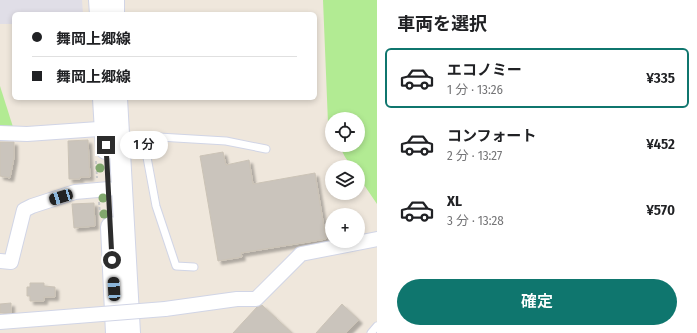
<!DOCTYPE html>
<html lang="ja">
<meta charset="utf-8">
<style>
:root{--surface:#fff;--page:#f2f2f2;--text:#202124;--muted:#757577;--line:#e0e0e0;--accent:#0f766e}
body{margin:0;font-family:"Fira Sans Condensed","Noto Sans JP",sans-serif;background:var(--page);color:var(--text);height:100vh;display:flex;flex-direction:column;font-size:15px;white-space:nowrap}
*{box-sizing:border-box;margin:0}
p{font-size:13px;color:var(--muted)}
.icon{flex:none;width:22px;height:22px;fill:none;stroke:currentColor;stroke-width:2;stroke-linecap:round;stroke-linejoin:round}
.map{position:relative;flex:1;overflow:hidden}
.sheet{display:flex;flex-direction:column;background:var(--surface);width:320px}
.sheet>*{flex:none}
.banner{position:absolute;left:12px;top:12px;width:305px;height:88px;border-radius:6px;box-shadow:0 2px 6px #0003;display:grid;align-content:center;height:88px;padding:0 20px;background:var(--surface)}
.fabs{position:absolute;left:325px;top:112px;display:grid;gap:8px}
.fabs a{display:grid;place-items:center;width:40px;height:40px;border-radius:50%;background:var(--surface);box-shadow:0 2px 6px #0003;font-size:20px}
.end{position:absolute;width:18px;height:18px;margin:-9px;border:5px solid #2c2c2c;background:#fff;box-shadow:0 0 0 2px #fff}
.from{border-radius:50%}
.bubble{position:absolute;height:28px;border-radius:14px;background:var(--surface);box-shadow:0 2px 6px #0003;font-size:13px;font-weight:600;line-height:28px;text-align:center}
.car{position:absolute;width:12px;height:24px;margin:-12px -6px;border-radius:5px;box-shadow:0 0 3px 1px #0007;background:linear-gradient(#222 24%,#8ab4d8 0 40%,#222 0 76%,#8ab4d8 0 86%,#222 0)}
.banner b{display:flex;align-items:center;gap:14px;height:38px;font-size:15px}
.banner b+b{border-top:1px solid var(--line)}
.banner i{width:10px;height:10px;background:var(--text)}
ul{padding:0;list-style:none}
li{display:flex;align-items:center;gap:12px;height:60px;margin:0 8px 6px;padding:0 12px;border:2px solid transparent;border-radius:6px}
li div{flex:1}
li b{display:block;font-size:15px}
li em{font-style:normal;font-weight:600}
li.active{border-color:var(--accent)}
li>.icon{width:36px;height:36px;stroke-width:1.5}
h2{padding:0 20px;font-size:18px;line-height:48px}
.cta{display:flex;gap:8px;margin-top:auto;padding:8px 20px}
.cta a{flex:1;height:46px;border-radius:24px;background:var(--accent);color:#fff;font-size:16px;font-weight:600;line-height:46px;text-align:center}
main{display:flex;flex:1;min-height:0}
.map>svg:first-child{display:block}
</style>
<main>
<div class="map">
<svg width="377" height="333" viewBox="0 0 377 333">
<defs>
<filter id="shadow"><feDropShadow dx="3.5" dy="3.5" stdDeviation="1" flood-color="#0004"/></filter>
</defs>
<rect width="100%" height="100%" fill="#efe7dc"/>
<path fill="#e0dee7" d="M 0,0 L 82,0 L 83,14 L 14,14 L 14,24 L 0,24 Z"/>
<g fill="#b2eb93">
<path d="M 323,0 L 377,0 L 377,204 L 358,176 L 358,167 L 352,167 L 345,157 L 339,145 L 358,145 L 358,119 L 332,119 L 332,130 L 328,123 Z"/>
<path d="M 0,86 L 13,127 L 0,128 Z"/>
</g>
<g fill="#cac4bc" stroke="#cbc3b6" filter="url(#shadow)">
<path d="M 88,140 L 90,177 L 80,177 L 80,179 L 69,179 L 68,141 Z"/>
<path d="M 0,142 L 14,142 L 14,158 L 10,178 L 0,176 Z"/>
<path d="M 223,152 L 226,165 L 249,160 L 253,184 L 315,173 L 326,239 L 241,253 L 242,257 L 218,261 L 200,156 Z"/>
<path d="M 94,203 L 95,226 L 74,228 L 72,204 Z"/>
<path d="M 30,283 L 44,283 L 44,286 L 55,287 L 55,297 L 44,297 L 44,301 L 30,301 L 30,296 L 27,296 L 27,287 L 30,287 Z"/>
<path d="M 11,303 L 11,313 L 0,313 L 0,304 Z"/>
<path d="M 342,304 L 359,320 L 346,333 L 316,333 Z"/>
<path d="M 262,305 L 292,333 L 233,333 L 257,307 Z"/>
</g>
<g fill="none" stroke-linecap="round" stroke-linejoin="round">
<defs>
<g id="lane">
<path d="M 120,137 L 144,141 L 156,206 L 176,266 L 194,267"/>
<path d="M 144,141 L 159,137 L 226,141 L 266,149"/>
<path d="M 371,333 L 377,326"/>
</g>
<g id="street">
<path d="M 0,133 L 27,134 L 113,128"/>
<path d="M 0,261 L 11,262 L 24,210 L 32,206 L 75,192 L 109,189"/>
<path d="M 165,309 L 237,299 L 256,299 L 301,254 L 377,239"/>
<path d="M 0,322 L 77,316"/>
</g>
<g id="secondary">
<path d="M 99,0 L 100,14"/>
<path d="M 114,0 L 114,14"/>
<path d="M 103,98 L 106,149"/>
<path d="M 117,98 L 130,333"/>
<path d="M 111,227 L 116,333"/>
</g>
</defs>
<use href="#lane" stroke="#d1d5e6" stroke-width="9"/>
<use href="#street" stroke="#d1d5e6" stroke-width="16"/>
<use href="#secondary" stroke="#d1d5e6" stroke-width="22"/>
<g stroke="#c8c8c8" stroke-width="2" stroke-dasharray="3 2" stroke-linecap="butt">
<path d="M 96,161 L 97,178"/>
<path d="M 99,202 L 100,216"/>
</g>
<use href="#lane" stroke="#fff" stroke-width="7"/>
<use href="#street" stroke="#fff" stroke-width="14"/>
<use href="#secondary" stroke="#fff" stroke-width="20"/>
<defs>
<path id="street-bridge" d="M 77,316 L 165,309"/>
</defs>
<use href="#street-bridge" stroke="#d1d5e6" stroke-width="16" stroke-linecap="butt"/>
<use href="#street-bridge" stroke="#fff" stroke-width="14"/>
</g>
<g fill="#81a76d">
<circle cx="100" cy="168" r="4.5"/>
<circle cx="103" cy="198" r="4.5"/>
<circle cx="104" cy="214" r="4.5"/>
</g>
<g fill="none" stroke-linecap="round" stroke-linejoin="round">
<path stroke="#2c2c2c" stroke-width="5" d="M 106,145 L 112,260"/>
</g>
</svg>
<div class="fabs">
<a><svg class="icon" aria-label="locate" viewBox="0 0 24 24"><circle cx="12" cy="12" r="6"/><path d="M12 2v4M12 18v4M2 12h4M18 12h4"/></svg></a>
<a><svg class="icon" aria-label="layers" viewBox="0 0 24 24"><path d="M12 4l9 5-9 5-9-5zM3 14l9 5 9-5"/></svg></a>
<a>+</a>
</div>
<i class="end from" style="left:112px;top:260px"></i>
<i class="end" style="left:106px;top:145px"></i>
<div class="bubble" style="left:120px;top:131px;width:48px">1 分</div>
<i class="car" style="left:61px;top:197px;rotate:253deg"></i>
<i class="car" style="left:114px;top:289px;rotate:357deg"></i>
<div class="banner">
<b><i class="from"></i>舞岡上郷線</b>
<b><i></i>舞岡上郷線</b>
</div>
</div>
<section class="sheet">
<h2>車両を選択</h2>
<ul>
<li class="active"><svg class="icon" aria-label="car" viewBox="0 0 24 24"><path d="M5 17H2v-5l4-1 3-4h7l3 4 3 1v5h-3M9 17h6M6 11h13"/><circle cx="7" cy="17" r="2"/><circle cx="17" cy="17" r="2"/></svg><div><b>エコノミー</b><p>1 分 · 13:26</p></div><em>¥335</em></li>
<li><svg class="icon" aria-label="car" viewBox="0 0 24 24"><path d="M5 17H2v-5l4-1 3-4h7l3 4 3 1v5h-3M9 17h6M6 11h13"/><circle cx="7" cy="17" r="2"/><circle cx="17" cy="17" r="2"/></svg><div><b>コンフォート</b><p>2 分 · 13:27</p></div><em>¥452</em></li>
<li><svg class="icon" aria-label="car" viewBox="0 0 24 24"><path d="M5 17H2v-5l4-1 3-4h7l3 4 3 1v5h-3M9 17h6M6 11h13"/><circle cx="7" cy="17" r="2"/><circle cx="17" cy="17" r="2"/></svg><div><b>XL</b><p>3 分 · 13:28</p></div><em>¥570</em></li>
</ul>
<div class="cta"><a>確定</a></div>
</section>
</main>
